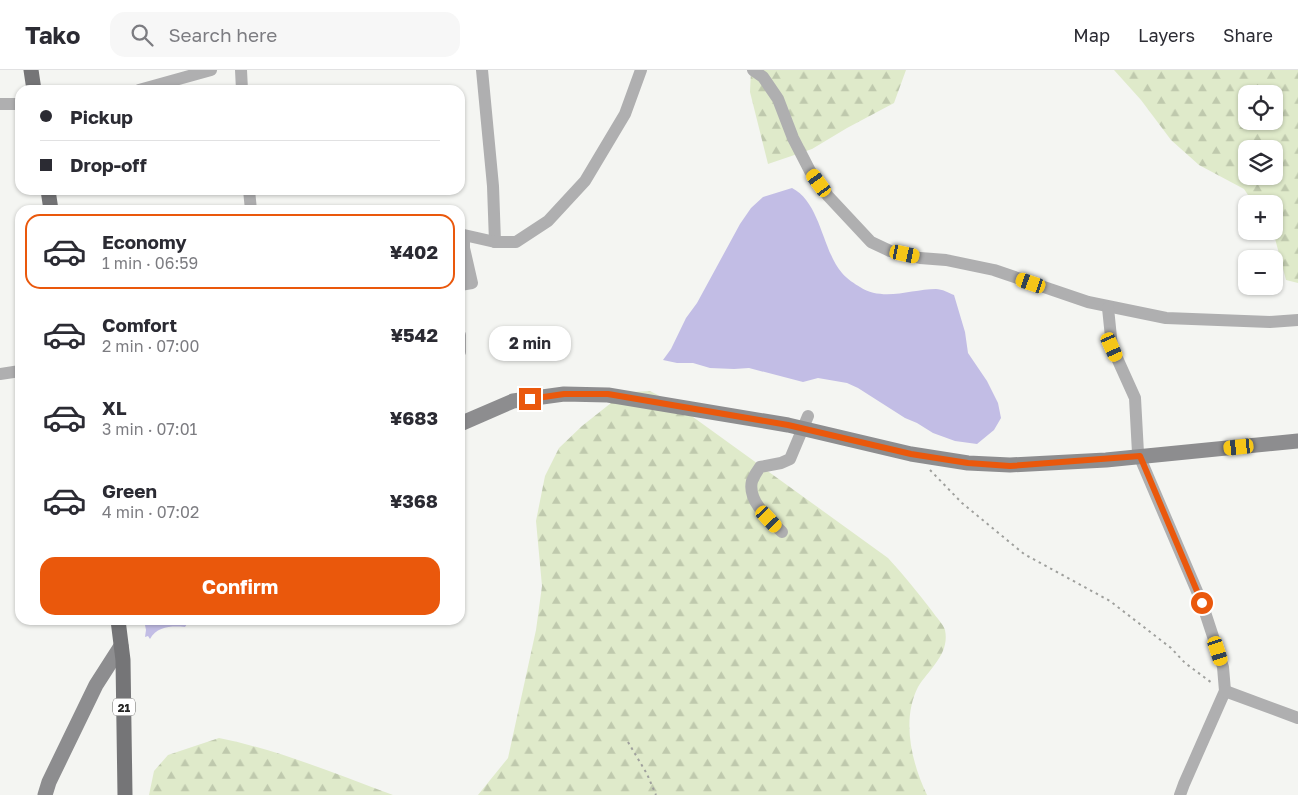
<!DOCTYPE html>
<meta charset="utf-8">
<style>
:root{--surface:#fff;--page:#f7f7f7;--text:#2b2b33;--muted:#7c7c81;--line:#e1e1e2;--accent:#ea580c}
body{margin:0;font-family:"Golos Text",sans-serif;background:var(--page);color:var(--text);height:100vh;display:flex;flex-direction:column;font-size:19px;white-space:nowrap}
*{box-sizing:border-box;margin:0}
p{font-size:16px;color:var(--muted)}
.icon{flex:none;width:28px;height:28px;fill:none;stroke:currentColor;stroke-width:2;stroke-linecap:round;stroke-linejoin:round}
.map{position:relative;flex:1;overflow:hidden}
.drawer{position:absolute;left:15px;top:135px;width:450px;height:420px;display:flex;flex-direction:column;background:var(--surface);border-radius:15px;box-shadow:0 1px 4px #0004}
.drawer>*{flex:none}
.hud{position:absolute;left:15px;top:15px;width:450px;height:110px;border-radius:15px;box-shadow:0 1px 4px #0004;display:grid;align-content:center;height:110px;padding:0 25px;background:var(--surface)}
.fabs{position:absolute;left:1238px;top:15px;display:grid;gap:10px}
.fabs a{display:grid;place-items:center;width:45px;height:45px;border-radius:10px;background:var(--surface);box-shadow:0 1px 4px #0004;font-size:25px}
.end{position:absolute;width:22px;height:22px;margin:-11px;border:6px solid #ea580c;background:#fff;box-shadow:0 0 0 2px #fff}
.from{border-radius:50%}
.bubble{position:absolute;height:35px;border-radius:15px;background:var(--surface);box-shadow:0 1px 4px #0004;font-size:16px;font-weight:700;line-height:35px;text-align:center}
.car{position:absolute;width:15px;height:30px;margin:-15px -8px;border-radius:6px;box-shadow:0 0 4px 1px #0007;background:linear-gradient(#f5c518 24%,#345 0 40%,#f5c518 0 76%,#345 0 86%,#f5c518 0)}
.hud b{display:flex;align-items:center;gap:18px;height:48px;font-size:19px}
.hud b+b{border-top:1px solid var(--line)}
.hud i{width:12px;height:12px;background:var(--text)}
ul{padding:9px 0 0;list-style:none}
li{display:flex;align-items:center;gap:15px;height:75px;margin:0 10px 8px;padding:0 15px;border:2px solid transparent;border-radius:15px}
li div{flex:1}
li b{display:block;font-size:19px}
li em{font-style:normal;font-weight:700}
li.active{border-color:var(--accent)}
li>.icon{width:45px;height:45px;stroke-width:1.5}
.cta{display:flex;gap:10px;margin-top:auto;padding:10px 25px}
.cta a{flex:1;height:58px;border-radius:15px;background:var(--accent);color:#fff;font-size:20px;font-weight:700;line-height:58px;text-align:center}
header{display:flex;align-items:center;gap:30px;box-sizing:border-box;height:70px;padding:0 25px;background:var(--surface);border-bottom:1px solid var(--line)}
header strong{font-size:24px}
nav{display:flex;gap:28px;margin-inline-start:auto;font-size:18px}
.search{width:350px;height:45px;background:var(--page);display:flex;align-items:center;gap:12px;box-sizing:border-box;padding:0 18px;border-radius:15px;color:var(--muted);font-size:19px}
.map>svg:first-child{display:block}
</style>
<header>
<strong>Tako</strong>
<div class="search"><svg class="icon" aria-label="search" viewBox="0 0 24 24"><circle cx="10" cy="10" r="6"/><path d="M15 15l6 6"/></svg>Search here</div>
<nav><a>Map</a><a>Layers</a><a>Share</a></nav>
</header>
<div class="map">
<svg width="1298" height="725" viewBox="0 0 1298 725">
<defs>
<pattern id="forest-firs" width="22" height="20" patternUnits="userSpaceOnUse" patternTransform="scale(1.25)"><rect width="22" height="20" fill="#dfeaca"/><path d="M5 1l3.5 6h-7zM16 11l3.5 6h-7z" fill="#bfc9ad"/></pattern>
</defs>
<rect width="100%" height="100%" fill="#f4f5f2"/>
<g fill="url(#forest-firs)" fill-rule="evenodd">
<path d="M 751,0 L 906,0 L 894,33 L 847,58 L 812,79 L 768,94 L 750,22 Z"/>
<path d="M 1114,0 L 1298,0 L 1298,213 L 1286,210 L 1273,161 L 1274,134 L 1254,134 L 1244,119 L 1199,95 L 1171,70 L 1141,30 ZM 1246,24 L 1274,24 L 1274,51 L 1246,51 ZM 1246,79 L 1274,79 L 1274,106 L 1246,106 Z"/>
<path d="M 650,321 L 675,334 L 888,488 C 904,505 918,523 932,541 C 936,547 943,554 945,560 C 950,584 929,599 918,617 C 901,650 912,694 927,725 L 478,725 L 508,688 L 536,560 L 542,516 L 536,451 L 545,406 L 559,378 L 582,356 L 611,333 L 632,322 Z"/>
<path d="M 219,668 C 279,680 336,704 393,725 L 149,725 L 154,701 L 168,685 Z"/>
</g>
<g fill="#c2bde5">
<path d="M 792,118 C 821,133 822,180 842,203 C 847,209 855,214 860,217 C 883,232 912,219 936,219 C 942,219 949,223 954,225 L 965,262 L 968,283 L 987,311 L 998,333 L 1001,348 L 994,360 L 977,374 L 955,371 L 933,363 L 917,353 L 905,348 L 858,318 L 847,313 L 818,308 L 803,312 L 749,298 L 734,299 L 710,298 L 693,293 L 677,293 L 663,290 L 671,279 L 686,248 L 697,233 L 740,154 L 751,138 L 763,127 Z"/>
<path d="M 144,550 L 179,550 L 187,554 L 185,557 C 172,556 157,556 150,569 L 148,566 L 145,567 L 146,560 Z"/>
</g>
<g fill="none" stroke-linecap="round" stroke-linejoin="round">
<g stroke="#9fa09d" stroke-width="2" stroke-dasharray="2.5 4" stroke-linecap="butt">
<path d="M 930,400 L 962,433 L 1024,484 L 1110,531 L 1171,578 L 1185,593 L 1212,613"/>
<path d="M 628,672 L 647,704 L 656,725"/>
</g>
<g stroke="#afafb0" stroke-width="12">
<path d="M 241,0 L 242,20"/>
<path d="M 482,0 L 493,116 L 495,172"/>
<path d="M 753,0 L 763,7 L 778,29 L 793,68 L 810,101 L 828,126 L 871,172 L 890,181 L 920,188 L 946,190 L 994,200 L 1088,232 L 1166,248 L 1270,252 L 1298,250"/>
<path d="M 139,20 L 211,0"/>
<path d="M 0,34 L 20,34"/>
<path d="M 249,120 L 251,140"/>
<path d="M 460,215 L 472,213 L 464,178 L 464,165 L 495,172 L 516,172 L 548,151 L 585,111 L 625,44 L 641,0"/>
<path d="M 1108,238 L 1112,277 L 1135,328 L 1138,383 L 1202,533 L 1223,597 L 1225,621 L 1184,714 L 1180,725"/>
<path d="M 460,265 L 460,282"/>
<path d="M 0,304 L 20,301"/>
<path d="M 782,462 C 770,450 747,431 752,411 C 754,406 757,401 760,397 L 781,393 L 790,389 L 808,346"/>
<path d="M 1225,621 L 1298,648"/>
</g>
<g stroke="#8d8d8f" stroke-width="15">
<path d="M 460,354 L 513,331 L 564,324 L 608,325 L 788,355 L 911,384 L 968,393 L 1010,395 L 1106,390 L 1298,371"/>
<path d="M 45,725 L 49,712 L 96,615 L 121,576"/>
</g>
<g stroke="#757577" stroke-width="15">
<path d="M 31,0 L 34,20"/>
<path d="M 48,120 L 51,140"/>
<path d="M 118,550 L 123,590 L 125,725"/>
</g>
</g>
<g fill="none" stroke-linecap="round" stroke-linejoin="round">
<path stroke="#ea580c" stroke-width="6" d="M 530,329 L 564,324 L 608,324 L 788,355 L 911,384 L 968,393 L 1010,396 L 1140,386 L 1202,533"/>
</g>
<g text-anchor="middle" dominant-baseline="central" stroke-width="4" stroke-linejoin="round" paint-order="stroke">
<rect fill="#fff" stroke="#666665" stroke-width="1" x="113" y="628.5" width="22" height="17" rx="4"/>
<g font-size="11" font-weight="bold" fill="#242423">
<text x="124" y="637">21</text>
</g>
</g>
</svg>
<div class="fabs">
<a><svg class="icon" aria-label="locate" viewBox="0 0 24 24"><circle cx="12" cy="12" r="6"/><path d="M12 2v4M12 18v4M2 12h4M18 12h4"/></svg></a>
<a><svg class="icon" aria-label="layers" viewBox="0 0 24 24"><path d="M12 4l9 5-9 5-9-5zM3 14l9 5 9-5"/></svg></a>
<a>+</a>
<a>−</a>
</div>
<i class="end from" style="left:1202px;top:533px"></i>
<i class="end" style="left:530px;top:329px"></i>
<div class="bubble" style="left:489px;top:256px;width:82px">2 min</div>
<i class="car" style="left:819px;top:113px;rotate:324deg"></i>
<i class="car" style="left:905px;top:184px;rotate:102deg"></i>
<i class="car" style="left:1031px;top:213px;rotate:289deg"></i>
<i class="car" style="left:1112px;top:277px;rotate:156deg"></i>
<i class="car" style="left:1239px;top:377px;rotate:264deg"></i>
<i class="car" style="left:769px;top:449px;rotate:137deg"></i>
<i class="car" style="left:1218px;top:581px;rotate:162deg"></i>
<div class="hud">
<b><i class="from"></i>Pickup</b>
<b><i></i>Drop-off</b>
</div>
<section class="drawer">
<ul>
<li class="active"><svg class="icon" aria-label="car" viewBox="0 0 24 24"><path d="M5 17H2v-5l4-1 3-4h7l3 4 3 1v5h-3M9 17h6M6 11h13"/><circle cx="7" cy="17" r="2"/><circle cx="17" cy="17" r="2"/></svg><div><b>Economy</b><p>1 min · 06:59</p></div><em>¥402</em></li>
<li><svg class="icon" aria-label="car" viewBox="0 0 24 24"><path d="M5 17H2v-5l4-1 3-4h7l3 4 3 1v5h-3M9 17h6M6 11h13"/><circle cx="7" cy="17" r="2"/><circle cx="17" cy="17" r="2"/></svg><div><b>Comfort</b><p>2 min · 07:00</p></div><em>¥542</em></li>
<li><svg class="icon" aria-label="car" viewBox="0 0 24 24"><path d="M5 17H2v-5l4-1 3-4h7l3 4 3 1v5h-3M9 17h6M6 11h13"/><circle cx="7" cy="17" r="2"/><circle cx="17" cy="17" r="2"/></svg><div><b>XL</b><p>3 min · 07:01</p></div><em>¥683</em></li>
<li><svg class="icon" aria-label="car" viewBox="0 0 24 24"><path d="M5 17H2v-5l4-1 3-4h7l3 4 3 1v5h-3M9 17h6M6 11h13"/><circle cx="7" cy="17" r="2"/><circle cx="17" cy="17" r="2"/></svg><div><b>Green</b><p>4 min · 07:02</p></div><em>¥368</em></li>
</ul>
<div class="cta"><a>Confirm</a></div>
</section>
</div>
